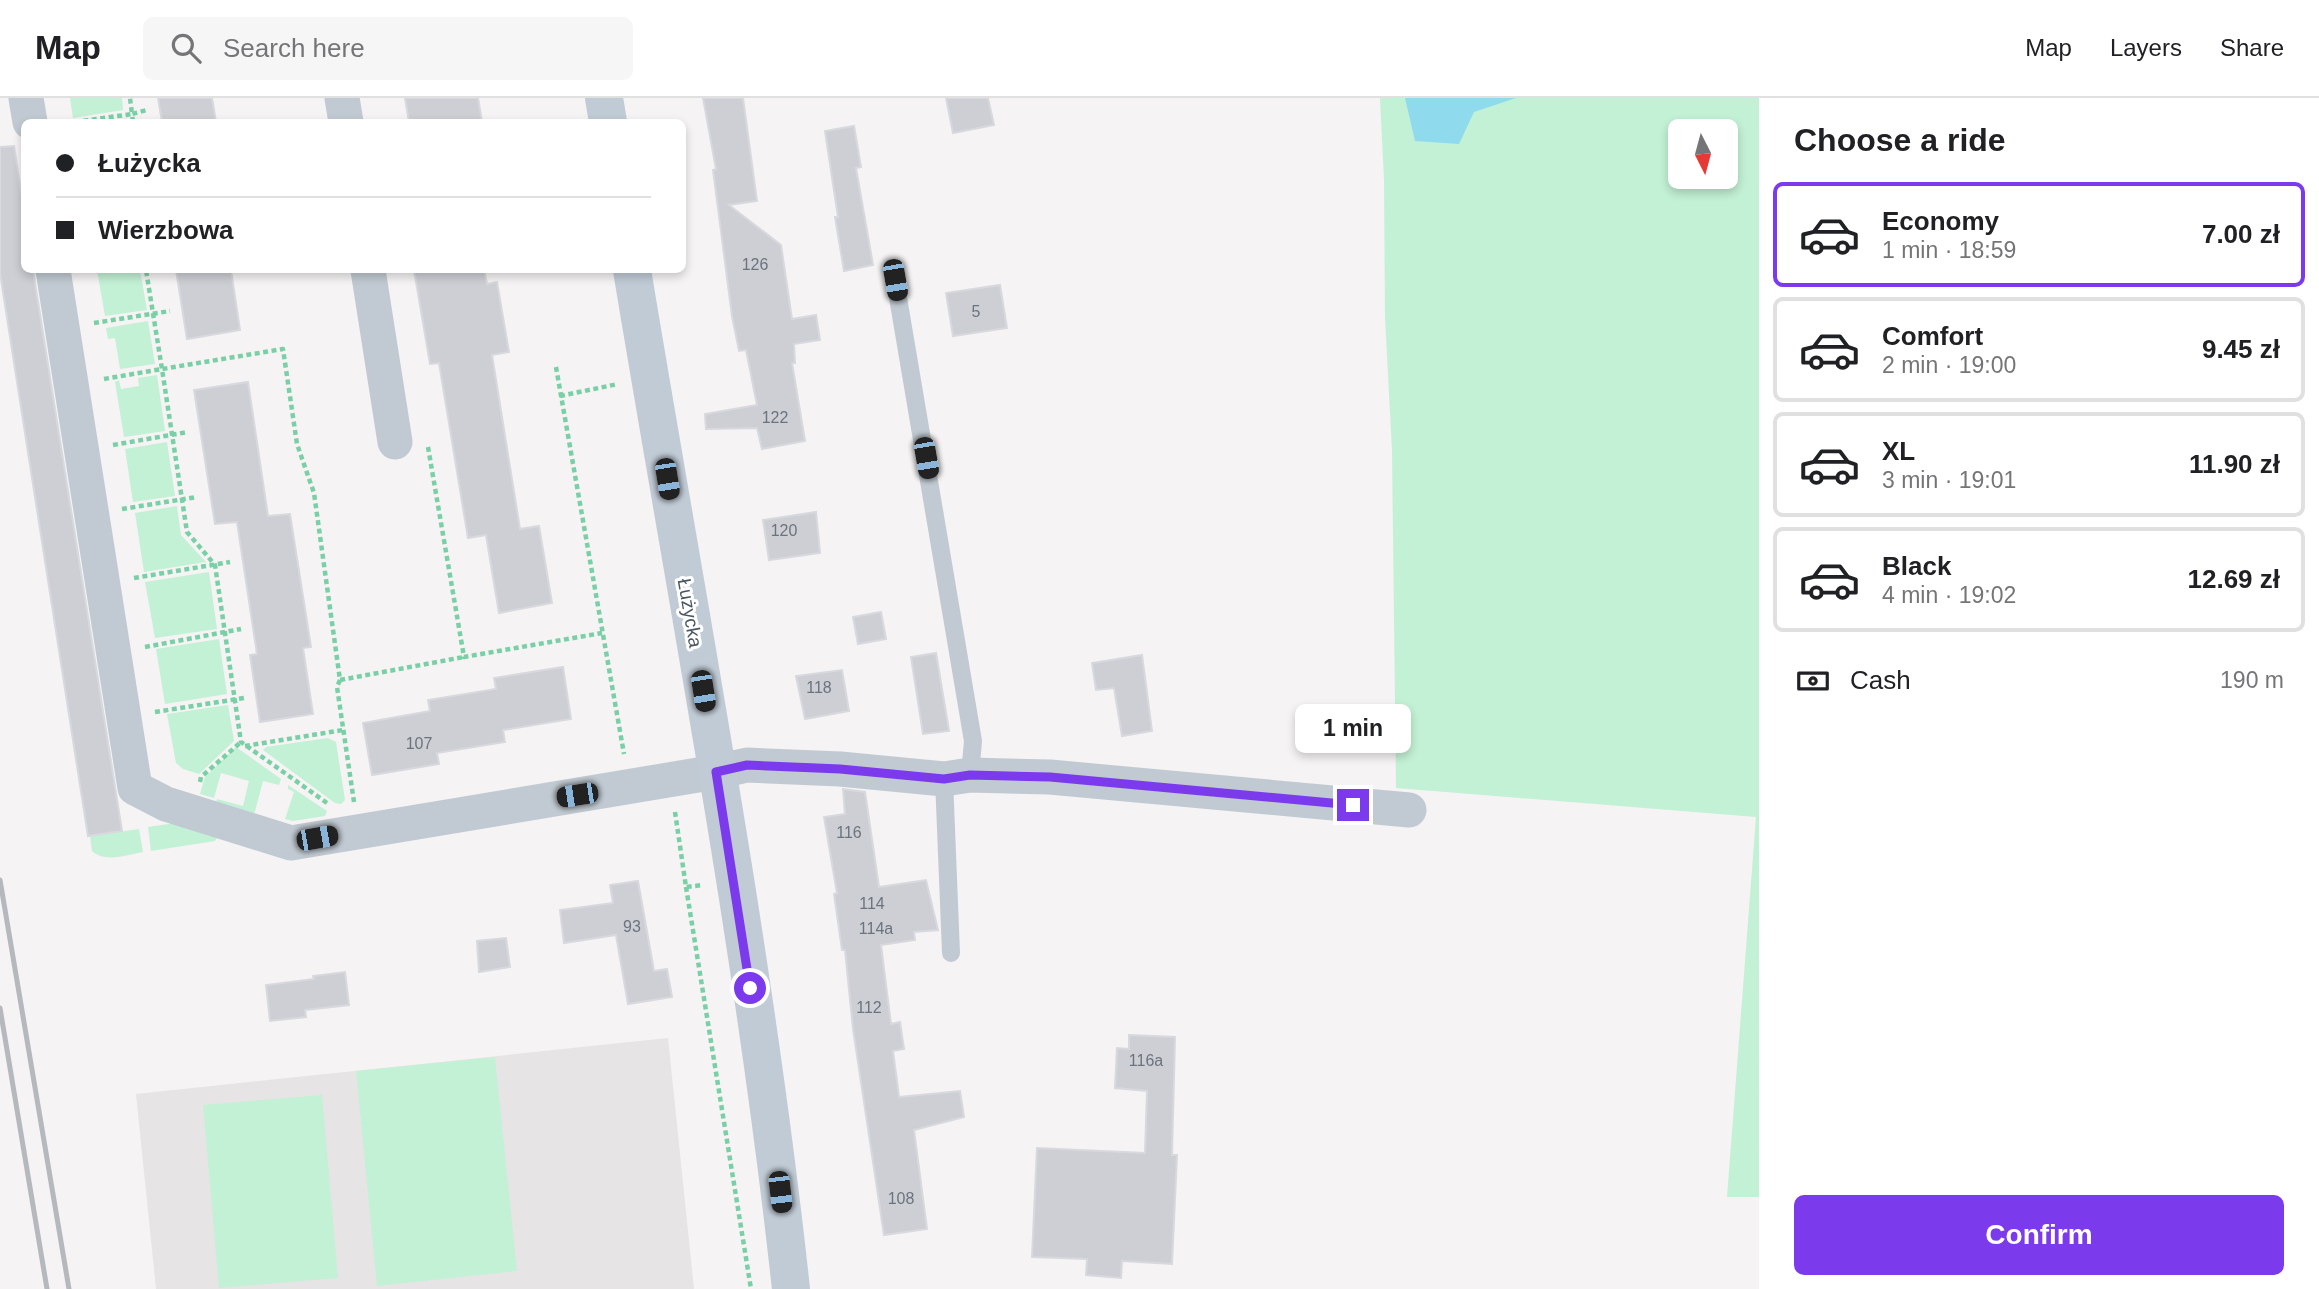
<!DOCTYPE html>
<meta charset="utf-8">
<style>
:root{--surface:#fff;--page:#f6f6f6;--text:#202124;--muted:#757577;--line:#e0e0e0;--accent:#7c3aed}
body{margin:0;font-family:Helvetica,sans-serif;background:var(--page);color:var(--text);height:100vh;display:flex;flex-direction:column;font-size:26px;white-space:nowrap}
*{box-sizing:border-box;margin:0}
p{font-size:23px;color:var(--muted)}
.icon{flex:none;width:38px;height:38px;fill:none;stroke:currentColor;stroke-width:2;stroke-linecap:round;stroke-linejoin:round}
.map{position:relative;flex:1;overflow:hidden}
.side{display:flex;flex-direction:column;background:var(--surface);width:560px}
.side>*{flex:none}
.banner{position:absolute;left:21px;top:21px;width:665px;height:154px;border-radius:10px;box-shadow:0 4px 10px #0003;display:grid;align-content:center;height:154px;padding:0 35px;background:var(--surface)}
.needle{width:46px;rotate:174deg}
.controls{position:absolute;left:1668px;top:21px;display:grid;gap:14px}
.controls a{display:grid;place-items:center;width:70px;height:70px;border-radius:10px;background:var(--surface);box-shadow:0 4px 10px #0003;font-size:35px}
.end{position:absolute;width:32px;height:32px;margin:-16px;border:9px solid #7c3aed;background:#fff;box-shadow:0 0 0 4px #fff}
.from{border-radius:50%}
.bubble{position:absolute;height:49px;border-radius:10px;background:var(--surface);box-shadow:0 4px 10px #0003;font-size:23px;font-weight:800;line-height:49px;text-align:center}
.car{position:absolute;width:21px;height:42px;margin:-21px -10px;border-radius:9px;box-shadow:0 0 5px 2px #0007;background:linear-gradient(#222 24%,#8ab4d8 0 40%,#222 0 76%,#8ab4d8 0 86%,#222 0)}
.banner b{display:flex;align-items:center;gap:24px;height:66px;font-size:26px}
.banner b+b{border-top:2px solid var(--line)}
.banner i{width:18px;height:18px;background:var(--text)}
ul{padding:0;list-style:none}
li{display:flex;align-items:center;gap:21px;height:105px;margin:0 14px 10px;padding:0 21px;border:4px solid var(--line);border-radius:10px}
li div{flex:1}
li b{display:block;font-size:26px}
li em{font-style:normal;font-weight:800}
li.current{border-color:var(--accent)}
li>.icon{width:63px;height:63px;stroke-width:1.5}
h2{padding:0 35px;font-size:32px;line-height:84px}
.pay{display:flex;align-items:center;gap:18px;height:77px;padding:0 35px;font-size:26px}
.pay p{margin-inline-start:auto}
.primary-button{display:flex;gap:14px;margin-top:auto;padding:14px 35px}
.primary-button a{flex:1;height:80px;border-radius:10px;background:var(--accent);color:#fff;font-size:28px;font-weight:800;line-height:80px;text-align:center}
header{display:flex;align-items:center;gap:42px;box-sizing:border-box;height:98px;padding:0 35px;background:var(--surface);border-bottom:2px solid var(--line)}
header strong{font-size:33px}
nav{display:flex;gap:38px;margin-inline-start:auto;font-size:24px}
.search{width:490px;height:63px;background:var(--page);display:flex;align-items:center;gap:18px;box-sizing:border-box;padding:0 24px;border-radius:10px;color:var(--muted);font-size:26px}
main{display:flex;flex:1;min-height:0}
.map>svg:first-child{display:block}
</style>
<header>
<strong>Map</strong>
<div class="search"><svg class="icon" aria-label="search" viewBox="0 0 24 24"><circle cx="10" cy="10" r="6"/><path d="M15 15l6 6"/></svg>Search here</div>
<nav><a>Map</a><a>Layers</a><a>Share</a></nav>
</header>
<main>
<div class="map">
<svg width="1759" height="1191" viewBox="0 0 1759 1191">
<rect width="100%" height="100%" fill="#f5f3f3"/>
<path fill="#e6e4e5" d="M 668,940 L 694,1191 L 156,1191 L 136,996 Z"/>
<g fill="#c3f1d5" fill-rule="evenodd">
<path d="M 70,0 L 122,0 L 123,12 L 73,20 Z"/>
<path d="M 1380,0 L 1759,0 L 1759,1099 L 1727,1099 L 1756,719 L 1396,690 L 1392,353 L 1385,219 L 1384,82 ZM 1680,33 L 1726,33 L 1726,79 L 1680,79 Z"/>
<path d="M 97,172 L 140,172 L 147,212 L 105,218 Z"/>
<path d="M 148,223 L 155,266 L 120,271 L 115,240 L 108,241 L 106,230 Z"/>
<path d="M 157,277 L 165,333 L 124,339 L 115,284 L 119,282 L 121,291 L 139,288 L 138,280 Z"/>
<path d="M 167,344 L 175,398 L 133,404 L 125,351 Z"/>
<path d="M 177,408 L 181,437 L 206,464 L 144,474 L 135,415 Z"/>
<path d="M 209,474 L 217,531 L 155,540 L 145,484 Z"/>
<path d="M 219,541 L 227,596 L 165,606 L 156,551 Z"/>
<path d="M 228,607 L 234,643 L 199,676 L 183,671 L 176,665 L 167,616 Z"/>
<path d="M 328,640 L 336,644 L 345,702 L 341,706 L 335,705 L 263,652 L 266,649 Z"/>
<path d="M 236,649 L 281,681 L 279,687 L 263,683 L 254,717 L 216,706 L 217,701 L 243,708 L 249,683 L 221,675 L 214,700 L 200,696 L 205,679 Z"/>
<path d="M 288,687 L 327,713 L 325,718 L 293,723 L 285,721 L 294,694 L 288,691 Z"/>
<path d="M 175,725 L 217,740 L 215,743 L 151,753 L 148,729 Z"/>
<path d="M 139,731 L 143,754 C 127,757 105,765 92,753 L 90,738 Z"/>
<path d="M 495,959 L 517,1173 L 377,1188 L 356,973 Z"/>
<path d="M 322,997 L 338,1180 L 219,1190 L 203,1007 Z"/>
</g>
<path fill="#90daee" d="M 1405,0 L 1516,0 L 1474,14 L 1459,46 L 1415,43 Z"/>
<g fill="#cdcfd5" stroke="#d7d9de" stroke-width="2">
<path d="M 158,0 L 212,0 L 216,24 L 162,24 Z"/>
<path d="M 405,0 L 478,0 L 482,24 L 409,24 Z"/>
<path d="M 703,0 L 743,0 L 757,103 L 729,107 L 781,147 L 792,221 L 816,217 L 820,242 L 794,246 L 795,265 L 792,265 L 805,343 L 762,351 L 757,330 L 706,331 L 705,316 L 757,307 L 746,252 L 739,253 L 732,218 L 713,72 L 716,71 Z"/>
<path d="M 946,0 L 988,0 L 994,27 L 953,35 Z"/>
<path d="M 854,28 L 861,69 L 856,70 L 873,167 L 844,173 L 835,119 L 838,119 L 825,33 Z"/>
<path d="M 14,48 L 24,113 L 24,172 L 33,172 L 122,733 L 88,738 L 0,175 L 0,49 Z"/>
<path d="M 176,172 L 231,172 L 240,232 L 187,241 Z"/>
<path d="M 414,172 L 484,172 L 487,186 L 497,184 L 509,254 L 492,257 L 520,431 L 539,428 L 552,505 L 499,515 L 486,437 L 468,440 L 439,265 L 430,266 Z"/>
<path d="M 1000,187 L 1007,230 L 953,238 L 946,195 Z"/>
<path d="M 248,284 L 268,418 L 290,416 L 311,549 L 303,550 L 313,616 L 260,624 L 250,557 L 257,556 L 237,424 L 215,426 L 194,292 Z"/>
<path d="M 816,414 L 820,455 L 769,462 L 763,422 Z"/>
<path d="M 881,514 L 886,541 L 858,546 L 853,519 Z"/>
<path d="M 936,555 L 949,633 L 923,636 L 911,559 Z"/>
<path d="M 1142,557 L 1152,633 L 1122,638 L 1114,590 L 1096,592 L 1092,565 Z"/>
<path d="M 563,569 L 571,621 L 503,632 L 505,644 L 437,655 L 439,666 L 372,677 L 363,625 L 430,613 L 428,602 L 496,591 L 494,580 Z"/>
<path d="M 842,572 L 849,613 L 805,621 L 796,578 Z"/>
<path d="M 843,691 L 865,694 L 879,789 L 926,782 L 938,832 L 914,834 L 915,842 L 881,847 L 891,926 L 900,924 L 904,951 L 893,953 L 899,999 L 960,993 L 964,1019 L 914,1032 L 927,1131 L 884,1137 L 853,931 L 845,852 L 842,852 L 834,796 L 837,795 L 824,719 L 845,716 Z"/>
<path d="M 638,783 L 654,873 L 667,871 L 672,899 L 628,906 L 616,837 L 564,845 L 560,812 L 613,805 L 610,787 Z"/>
<path d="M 506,840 L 510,869 L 479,874 L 477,843 Z"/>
<path d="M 345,874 L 349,907 L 305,912 L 306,919 L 270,923 L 266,887 L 314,881 L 313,878 Z"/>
<path d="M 1129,937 L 1175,939 L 1172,1057 L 1177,1057 L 1172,1166 L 1122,1163 L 1121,1180 L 1086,1177 L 1087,1161 L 1032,1159 L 1037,1050 L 1145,1055 L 1147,993 L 1115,990 L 1117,950 L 1129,951 Z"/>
</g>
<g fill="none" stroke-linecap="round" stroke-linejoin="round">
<g stroke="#7ad0a6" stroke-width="4.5" stroke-dasharray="5 3.5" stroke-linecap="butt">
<path d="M 75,24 L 132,16 L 130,0"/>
<path d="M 133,24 L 132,16 L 147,12"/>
<path d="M 94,225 L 170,213"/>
<path d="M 556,269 L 624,656"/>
<path d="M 104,281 L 162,271 L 146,172"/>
<path d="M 560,298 L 618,286"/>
<path d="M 113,347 L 188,334"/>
<path d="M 428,349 L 464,559 L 602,535"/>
<path d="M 122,411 L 197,399"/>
<path d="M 134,480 L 230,464"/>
<path d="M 145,549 L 241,531"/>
<path d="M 340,582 L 337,589 L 354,704"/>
<path d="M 155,614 L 244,600"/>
<path d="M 245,648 L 343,632"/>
<path d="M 200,684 L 201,679 L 241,644"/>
<path d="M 327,705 L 241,644 L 215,467 L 187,434 L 162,271 L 283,251 L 297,346 L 314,395 L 340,582 L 464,559"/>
<path d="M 675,714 L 686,789 L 703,787"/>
<path d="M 686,789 L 751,1191"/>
</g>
<g stroke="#c1cad2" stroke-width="18">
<path d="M 895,182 L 973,643 L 970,677"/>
<path d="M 944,681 L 951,855"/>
</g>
<g stroke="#c1cad2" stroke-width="35">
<path d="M 26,0 L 30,24"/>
<path d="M 342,0 L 346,24"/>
<path d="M 53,172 L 135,690 L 166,706 L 291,745 L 716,674 L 747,667 L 840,671 L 944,681 L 970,677 L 1050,679 L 1409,712"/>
<path d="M 368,172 L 395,344"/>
</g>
<g stroke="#c1cbd6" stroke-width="38">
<path d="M 604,0 L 608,24"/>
<path d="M 632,172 C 688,511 754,849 791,1191"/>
</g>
<g stroke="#b5b8bd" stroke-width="5">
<path d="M 0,782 L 69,1191"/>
<path d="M 0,910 L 47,1191"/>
</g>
</g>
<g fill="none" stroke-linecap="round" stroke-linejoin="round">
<path stroke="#7c3aed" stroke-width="9" d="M 750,890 L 716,674 L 747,667 L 840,671 L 944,681 L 970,677 L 1050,679 L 1353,707"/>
</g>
<g text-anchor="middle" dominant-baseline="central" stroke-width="6" stroke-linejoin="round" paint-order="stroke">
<g font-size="16" fill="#6b747e">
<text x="755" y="166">126</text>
<text x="976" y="213">5</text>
<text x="775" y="319">122</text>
<text x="784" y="432">120</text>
<text x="819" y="589">118</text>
<text x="419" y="645">107</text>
<text x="849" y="734">116</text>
<text x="872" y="805">114</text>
<text x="632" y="828">93</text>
<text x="876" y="830">114a</text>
<text x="869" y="909">112</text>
<text x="1146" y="962">116a</text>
<text x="901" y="1100">108</text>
</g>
<g font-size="19" fill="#4a5661" stroke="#fff">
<text transform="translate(690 515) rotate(80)">Łużycka</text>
</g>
</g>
</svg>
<div class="controls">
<a><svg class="needle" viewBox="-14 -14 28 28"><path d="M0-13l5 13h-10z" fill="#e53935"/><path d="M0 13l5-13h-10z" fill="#757577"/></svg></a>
</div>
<i class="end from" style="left:750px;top:890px"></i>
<i class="end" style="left:1353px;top:707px"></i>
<div class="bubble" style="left:1295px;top:606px;width:116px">1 min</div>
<i class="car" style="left:895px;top:182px;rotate:170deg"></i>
<i class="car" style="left:926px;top:360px;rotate:170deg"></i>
<i class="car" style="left:667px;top:381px;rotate:171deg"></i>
<i class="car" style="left:703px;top:593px;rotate:171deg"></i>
<i class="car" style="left:577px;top:697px;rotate:261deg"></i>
<i class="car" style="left:317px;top:740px;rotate:80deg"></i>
<i class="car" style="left:780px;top:1094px;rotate:173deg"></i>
<div class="banner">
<b><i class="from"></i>Łużycka</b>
<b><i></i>Wierzbowa</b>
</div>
</div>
<section class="side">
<h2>Choose a ride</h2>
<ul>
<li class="current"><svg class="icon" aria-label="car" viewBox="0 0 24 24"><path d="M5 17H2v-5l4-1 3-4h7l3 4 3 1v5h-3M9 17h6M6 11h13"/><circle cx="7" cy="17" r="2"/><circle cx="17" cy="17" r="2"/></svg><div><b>Economy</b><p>1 min · 18:59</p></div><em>7.00 zł</em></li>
<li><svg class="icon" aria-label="car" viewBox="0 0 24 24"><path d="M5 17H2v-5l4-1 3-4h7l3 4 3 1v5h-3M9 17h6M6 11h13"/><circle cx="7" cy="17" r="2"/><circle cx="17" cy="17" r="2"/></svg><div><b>Comfort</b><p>2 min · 19:00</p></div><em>9.45 zł</em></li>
<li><svg class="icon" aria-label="car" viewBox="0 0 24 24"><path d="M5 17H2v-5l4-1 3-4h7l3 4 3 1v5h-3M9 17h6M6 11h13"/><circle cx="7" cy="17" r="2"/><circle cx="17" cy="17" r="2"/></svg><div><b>XL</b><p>3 min · 19:01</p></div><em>11.90 zł</em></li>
<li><svg class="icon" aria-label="car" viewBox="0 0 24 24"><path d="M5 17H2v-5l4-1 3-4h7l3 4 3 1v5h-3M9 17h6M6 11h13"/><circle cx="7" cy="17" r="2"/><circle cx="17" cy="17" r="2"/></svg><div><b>Black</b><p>4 min · 19:02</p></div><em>12.69 zł</em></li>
</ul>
<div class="pay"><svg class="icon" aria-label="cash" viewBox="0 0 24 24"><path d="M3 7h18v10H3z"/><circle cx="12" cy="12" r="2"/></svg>Cash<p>190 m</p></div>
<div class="primary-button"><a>Confirm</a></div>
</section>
</main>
